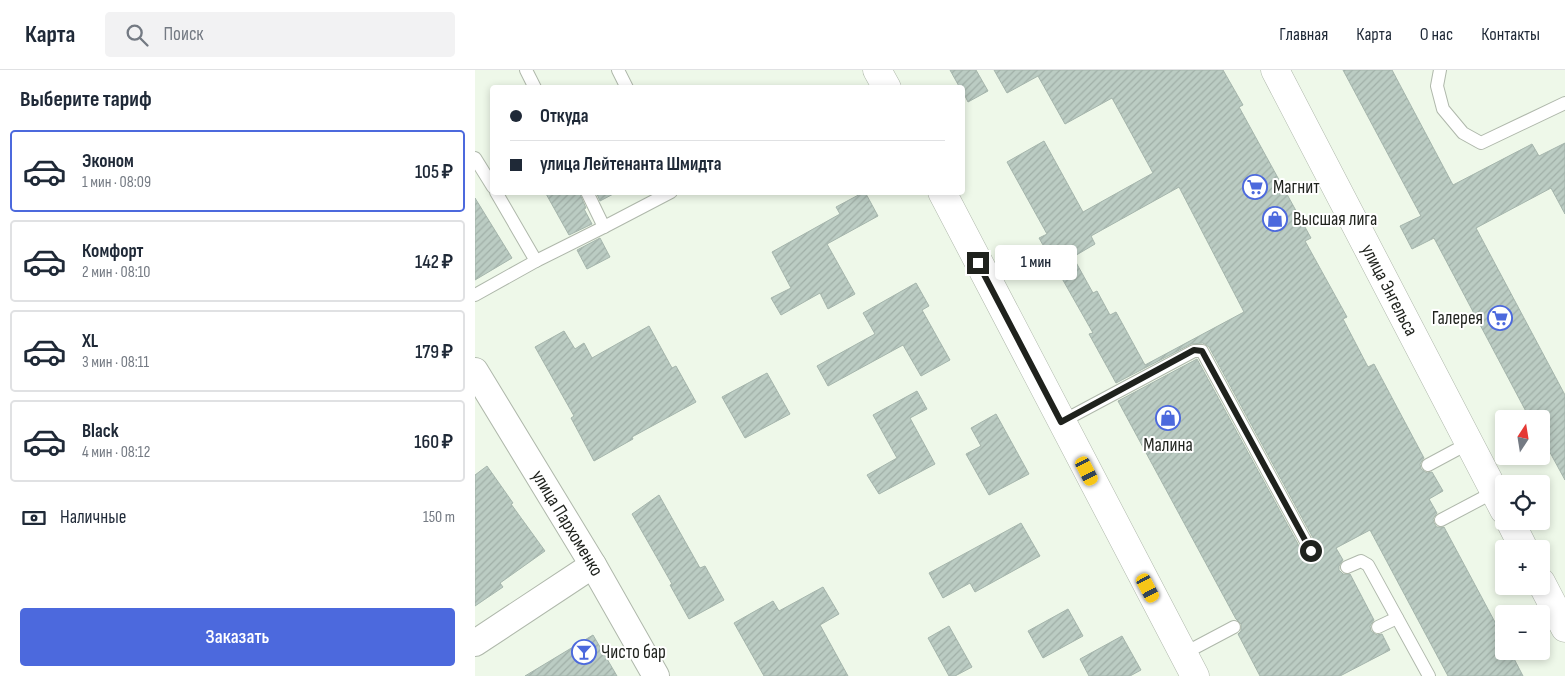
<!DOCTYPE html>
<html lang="ru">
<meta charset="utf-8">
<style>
:root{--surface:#fff;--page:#f2f2f3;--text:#1f2937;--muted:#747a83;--line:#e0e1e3;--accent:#4c69dd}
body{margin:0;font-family:"Sofia Sans Condensed",sans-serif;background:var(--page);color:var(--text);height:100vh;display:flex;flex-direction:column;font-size:19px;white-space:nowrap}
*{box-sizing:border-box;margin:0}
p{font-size:16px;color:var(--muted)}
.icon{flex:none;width:28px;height:28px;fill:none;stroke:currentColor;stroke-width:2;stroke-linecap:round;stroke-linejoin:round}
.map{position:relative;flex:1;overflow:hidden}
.sheet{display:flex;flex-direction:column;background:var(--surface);width:475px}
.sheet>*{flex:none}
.hud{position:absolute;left:15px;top:15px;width:475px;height:110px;border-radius:5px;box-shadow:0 2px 8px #0003;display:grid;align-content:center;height:110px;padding:0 20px;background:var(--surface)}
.needle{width:32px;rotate:12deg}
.tools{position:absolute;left:1020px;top:340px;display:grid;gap:10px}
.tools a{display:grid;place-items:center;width:55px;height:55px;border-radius:5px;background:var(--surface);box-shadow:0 2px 8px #0003;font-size:25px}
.end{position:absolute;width:22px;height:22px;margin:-11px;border:6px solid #1f221d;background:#fff;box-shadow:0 0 0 2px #fff}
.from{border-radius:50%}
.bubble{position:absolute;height:35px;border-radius:5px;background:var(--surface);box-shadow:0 2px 8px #0003;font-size:16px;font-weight:600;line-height:35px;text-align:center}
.car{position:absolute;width:15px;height:30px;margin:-15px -8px;border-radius:6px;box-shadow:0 0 4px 1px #0007;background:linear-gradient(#f5c518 24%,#345 0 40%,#f5c518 0 76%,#345 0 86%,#f5c518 0)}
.hud b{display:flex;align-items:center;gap:18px;height:48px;font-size:19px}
.hud b+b{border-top:1px solid var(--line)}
.hud i{width:12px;height:12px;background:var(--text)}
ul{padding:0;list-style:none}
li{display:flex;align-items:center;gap:15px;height:82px;margin:0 10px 8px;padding:0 10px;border:2px solid var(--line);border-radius:5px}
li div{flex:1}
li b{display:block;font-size:19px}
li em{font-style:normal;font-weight:600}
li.selected{border-color:var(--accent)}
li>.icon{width:45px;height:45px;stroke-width:1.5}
h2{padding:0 20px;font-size:22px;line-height:60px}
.pay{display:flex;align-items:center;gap:12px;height:55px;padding:0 20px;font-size:19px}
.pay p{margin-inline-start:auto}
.action{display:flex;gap:10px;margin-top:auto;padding:10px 20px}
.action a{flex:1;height:58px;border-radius:5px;background:var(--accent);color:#fff;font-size:20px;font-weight:600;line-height:58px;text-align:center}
header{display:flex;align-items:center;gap:30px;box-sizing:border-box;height:70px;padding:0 25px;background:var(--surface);border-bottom:1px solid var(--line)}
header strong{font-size:24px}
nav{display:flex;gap:28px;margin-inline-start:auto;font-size:18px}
.search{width:350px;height:45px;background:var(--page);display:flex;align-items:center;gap:12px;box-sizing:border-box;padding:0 18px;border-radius:5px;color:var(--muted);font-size:19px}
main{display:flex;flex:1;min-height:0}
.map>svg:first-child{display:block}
</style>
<header>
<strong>Карта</strong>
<div class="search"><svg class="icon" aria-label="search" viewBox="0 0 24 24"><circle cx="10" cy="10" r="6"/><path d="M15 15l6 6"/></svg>Поиск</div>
<nav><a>Главная</a><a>Карта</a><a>О нас</a><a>Контакты</a></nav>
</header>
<main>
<section class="sheet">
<h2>Выберите тариф</h2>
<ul>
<li class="selected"><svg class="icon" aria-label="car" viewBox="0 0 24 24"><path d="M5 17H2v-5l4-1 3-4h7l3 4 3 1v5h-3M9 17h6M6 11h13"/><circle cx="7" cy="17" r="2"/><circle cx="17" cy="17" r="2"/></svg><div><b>Эконом</b><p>1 мин · 08:09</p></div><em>105 ₽</em></li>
<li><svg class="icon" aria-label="car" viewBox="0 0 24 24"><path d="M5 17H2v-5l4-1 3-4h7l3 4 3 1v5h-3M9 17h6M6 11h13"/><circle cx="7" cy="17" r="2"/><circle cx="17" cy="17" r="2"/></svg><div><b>Комфорт</b><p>2 мин · 08:10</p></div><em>142 ₽</em></li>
<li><svg class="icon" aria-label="car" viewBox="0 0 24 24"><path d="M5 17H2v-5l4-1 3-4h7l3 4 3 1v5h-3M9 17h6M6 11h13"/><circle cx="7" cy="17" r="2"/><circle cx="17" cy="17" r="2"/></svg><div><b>XL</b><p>3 мин · 08:11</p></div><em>179 ₽</em></li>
<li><svg class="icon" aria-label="car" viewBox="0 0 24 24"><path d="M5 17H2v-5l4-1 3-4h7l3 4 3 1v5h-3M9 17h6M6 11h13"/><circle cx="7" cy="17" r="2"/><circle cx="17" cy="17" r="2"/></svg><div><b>Black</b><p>4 мин · 08:12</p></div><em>160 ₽</em></li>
</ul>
<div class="pay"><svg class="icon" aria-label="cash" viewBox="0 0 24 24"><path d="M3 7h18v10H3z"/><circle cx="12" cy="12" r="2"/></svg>Наличные<p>150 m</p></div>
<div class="action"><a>Заказать</a></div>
</section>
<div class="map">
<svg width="1090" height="606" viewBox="0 0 1090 606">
<defs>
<pattern id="building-hatch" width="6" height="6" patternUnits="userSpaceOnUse" patternTransform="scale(1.25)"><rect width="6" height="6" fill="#bbccc3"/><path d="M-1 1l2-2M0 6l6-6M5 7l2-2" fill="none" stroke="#a0afa7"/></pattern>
</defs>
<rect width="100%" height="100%" fill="#eef8e9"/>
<g fill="url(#building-hatch)" stroke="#a5b5ac" fill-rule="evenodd">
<path d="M 475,0 L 501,0 L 513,21 L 493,32 L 488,22 L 488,18 L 485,18 Z"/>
<path d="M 519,0 L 748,0 L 768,35 L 764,37 L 836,168 L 830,171 L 872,247 L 868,249 L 893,297 L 899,294 L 949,388 L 945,394 L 946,399 L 952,403 L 957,402 L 968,421 L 954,429 L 962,443 L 958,449 L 959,453 L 962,457 L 969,457 L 1029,569 L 1029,581 L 1035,581 L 1048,606 L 973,606 L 895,460 L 861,478 L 868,490 L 864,496 L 864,500 L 868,504 L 875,504 L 899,550 L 895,556 L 896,561 L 902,565 L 907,564 L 915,580 L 865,606 L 785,606 L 763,564 L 766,561 L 766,554 L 761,549 L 643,331 L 722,289 L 829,485 L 835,489 L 840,488 L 844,482 L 843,477 L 734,277 L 728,273 L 716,274 L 641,313 L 614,264 L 618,263 L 564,168 L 572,164 L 532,92 L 569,71 L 608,142 L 678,103 L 637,28 L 590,54 L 563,6 L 532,23 ZM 704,117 L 769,242 L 670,295 L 641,242 L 635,245 L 622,221 L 618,223 L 598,187 L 620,174 L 616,166 Z"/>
<path d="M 868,0 L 917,0 L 978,115 L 1057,74 L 1064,86 L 1090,73 L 1090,144 L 1076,118 L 1001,158 L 1090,325 L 1090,410 L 1066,366 L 1066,349 L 1055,349 L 959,168 L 937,179 L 925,156 L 946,146 Z"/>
<path d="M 70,122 L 104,122 L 111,138 L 109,139 L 117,154 L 94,165 Z"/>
<path d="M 121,122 L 142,122 L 125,131 Z"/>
<path d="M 389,122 L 390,122 L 403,146 L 352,174 L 380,224 L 353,239 L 345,223 L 306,245 L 296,228 L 316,218 L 297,182 L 365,144 L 361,137 Z"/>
<path d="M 0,128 L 37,188 L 0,210 Z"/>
<path d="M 125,168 L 135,187 L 112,199 L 102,180 Z"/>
<path d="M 441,213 L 454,236 L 447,240 L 475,290 L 446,306 L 428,275 L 353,316 L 342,296 L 400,264 L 388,243 Z"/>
<path d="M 174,256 L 197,298 L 201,296 L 221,332 L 157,367 L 158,369 L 119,391 L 96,348 L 99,346 L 60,277 L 89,261 L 100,279 L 109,273 L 117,288 Z"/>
<path d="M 292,303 L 315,344 L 270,368 L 247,327 Z"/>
<path d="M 442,321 L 452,339 L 435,348 L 460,394 L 404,424 L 392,405 L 422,388 L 398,345 Z"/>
<path d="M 521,344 L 554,404 L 514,425 L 491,384 L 506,376 L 496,358 Z"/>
<path d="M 12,396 L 38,433 L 36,434 L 70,481 L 25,513 L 28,517 L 0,536 L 0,405 Z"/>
<path d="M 184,425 L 225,498 L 230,496 L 249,530 L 214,549 L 195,515 L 197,514 L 157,444 Z"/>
<path d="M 546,453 L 565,486 L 500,522 L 495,513 L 468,528 L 454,503 Z"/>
<path d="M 348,517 L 364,544 L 345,555 L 373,606 L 289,606 L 259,553 L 298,531 L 304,541 Z"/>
<path d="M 593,539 L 608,566 L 568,588 L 553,561 Z"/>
<path d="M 474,556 L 497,597 L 480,606 L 474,606 L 453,568 Z"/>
<path d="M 118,565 L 142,606 L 50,606 Z"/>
<path d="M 647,566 L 666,600 L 655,606 L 614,606 L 605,589 Z"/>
</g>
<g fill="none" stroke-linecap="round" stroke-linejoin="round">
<defs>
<g id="lane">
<path d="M 51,0 L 60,18"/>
<path d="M 143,0 L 152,18"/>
<path d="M 965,0 L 962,16 L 968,39 L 988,63 L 1006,73 L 1090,33"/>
<path d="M 0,88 L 18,117"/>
<path d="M 112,122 L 129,157 L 196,122"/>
<path d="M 61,191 L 129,157"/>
<path d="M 0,225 L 61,191 L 21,122"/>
<path d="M 586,352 L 719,281 L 727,281 L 836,481"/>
<path d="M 953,395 L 994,373"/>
<path d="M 966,450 L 1019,422"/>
<path d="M 872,497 L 886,491 L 893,495 L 954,606"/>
<path d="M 903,557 L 922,548"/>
<path d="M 708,584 L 759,557"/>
</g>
<g id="street">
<path id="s1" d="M 0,301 L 118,495 L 181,606"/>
<path d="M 0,573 L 118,495"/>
</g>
<g id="secondary">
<path d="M 402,0 L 412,18"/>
<path id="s2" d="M 800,0 L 1029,440"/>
<path d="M 467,122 L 720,606"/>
<path d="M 1035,451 L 1049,479"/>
<path d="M 1066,512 L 1090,558"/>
</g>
</defs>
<use href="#lane" stroke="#afb8ab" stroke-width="14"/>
<use href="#street" stroke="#afb8ab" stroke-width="28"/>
<use href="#secondary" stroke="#afb8ab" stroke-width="29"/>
<use href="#lane" stroke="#fff" stroke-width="12"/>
<use href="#street" stroke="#fff" stroke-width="26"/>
<use href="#secondary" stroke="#fff" stroke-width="28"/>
</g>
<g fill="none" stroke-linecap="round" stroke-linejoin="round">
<path stroke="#1f221d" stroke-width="6" d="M 503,193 L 586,352 L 719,280 L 727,281 L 836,481"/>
</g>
<defs>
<symbol id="supermarket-ring" viewBox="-11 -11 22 22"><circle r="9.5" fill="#fff" stroke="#4c69dd" stroke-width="1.5"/><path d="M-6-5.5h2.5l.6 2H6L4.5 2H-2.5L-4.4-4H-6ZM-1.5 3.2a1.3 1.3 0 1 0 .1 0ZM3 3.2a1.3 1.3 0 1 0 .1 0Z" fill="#4c69dd"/></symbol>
<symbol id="shop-ring" viewBox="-11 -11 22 22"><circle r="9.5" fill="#fff" stroke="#4c69dd" stroke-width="1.5"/><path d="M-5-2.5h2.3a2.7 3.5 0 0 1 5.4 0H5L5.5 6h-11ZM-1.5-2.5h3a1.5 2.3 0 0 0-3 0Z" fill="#4c69dd"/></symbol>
<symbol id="bar-ring" viewBox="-11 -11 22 22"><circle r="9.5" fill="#fff" stroke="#4c69dd" stroke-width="1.5"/><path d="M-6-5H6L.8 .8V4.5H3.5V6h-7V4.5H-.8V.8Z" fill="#4c69dd"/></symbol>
</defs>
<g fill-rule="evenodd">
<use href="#supermarket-ring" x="766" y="103" width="28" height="28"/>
<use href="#shop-ring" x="786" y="135" width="28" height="28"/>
<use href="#supermarket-ring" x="1011" y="234" width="28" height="28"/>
<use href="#shop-ring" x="679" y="334" width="28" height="28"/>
<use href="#bar-ring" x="95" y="568" width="28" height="28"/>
</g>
<g text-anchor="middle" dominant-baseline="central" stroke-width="4" stroke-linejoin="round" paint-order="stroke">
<g font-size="19" fill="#1f221d" stroke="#fff" text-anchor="start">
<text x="798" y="117">Магнит</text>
<text x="818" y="149">Высшая лига</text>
<text x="1008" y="248" text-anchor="end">Галерея</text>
<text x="693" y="375" text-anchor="middle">Малина</text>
<text x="126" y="582">Чисто бар</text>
</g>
<g font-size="19" fill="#1f221d" stroke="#fff">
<text stroke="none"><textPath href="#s2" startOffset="248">улица Энгельса</textPath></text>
<text stroke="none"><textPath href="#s1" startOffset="178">улица Пархоменко</textPath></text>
</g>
</g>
</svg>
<div class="tools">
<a><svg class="needle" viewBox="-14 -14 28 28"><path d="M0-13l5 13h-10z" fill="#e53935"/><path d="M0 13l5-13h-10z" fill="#747a83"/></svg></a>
<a><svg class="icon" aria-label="locate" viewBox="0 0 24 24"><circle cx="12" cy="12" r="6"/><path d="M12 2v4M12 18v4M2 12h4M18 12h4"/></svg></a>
<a>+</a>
<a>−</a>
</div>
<i class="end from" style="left:836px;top:481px"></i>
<i class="end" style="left:503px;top:193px"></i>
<div class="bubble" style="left:520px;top:175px;width:82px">1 мин</div>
<i class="car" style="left:612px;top:401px;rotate:153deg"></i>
<i class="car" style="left:673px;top:518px;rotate:152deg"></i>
<div class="hud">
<b><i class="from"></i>Откуда</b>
<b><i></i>улица Лейтенанта Шмидта</b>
</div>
</div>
</main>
